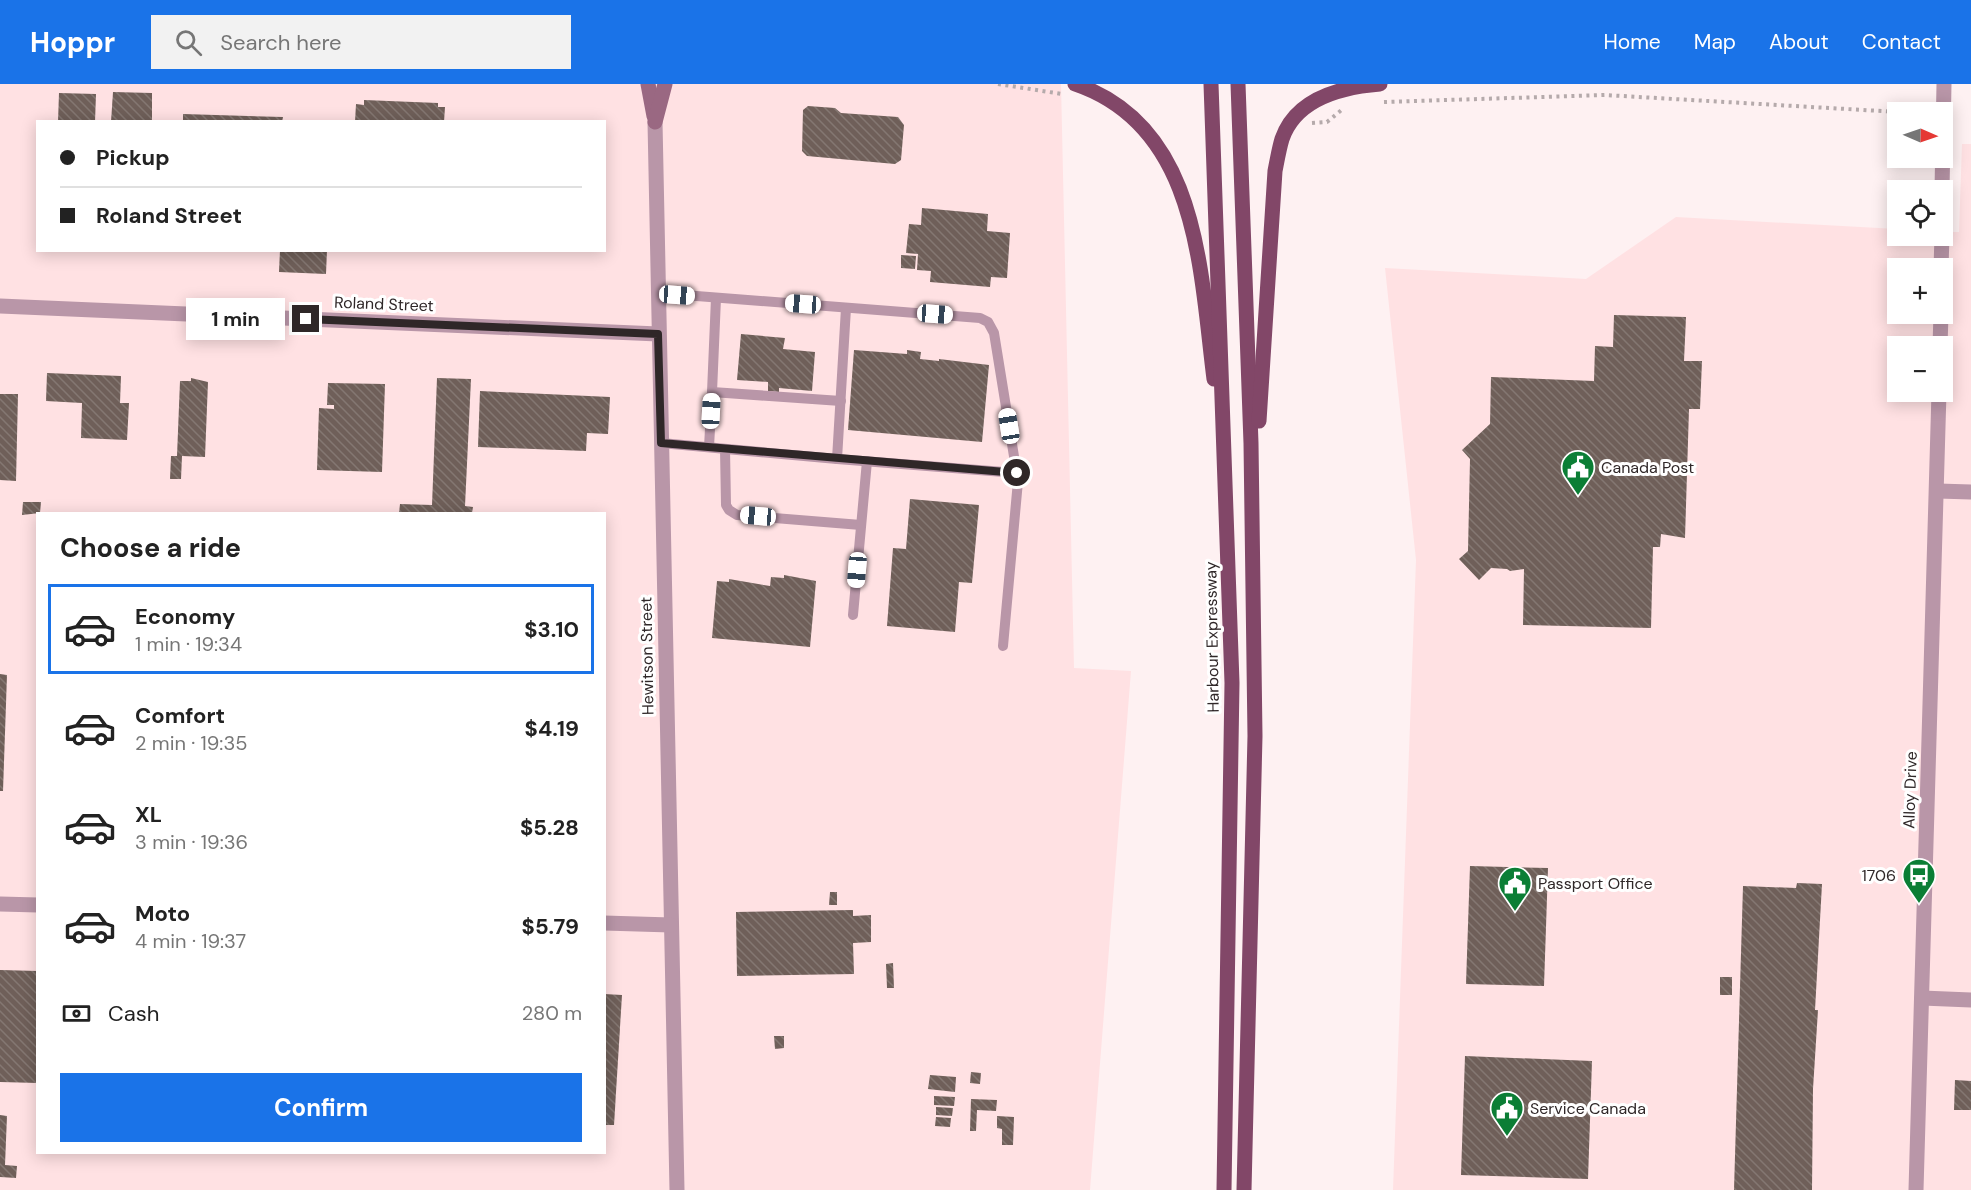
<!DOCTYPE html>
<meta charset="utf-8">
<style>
:root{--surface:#fff;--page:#f2f2f2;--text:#222;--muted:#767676;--line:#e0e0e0;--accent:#1a73e8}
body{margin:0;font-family:"DM Sans",sans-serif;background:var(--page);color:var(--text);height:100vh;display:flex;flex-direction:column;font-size:22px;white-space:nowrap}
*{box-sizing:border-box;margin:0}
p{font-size:20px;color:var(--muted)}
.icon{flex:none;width:33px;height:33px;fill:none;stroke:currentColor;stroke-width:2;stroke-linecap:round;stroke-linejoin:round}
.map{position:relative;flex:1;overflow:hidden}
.details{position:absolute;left:36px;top:428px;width:570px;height:642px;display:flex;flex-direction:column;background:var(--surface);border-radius:0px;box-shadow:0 3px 15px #0003}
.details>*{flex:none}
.top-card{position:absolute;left:36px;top:36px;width:570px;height:132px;border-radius:0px;box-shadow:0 3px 15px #0003;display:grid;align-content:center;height:132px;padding:0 24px;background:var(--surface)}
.needle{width:39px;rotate:92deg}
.controls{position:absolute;left:1887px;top:18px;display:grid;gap:12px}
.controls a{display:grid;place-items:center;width:66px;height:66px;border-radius:0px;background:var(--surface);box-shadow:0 3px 15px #0003;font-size:30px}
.end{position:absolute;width:27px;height:27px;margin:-14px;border:8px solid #2f2728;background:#fff;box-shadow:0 0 0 3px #fff}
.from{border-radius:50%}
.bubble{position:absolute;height:42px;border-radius:0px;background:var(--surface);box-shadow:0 3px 15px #0003;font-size:20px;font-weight:700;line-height:42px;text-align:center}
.car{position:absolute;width:18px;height:36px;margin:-18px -9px;border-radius:8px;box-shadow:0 0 4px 2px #0007;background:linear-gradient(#fff 24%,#345 0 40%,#fff 0 76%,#345 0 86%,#fff 0)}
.top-card b{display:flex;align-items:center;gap:21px;height:57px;font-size:22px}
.top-card b+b{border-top:2px solid var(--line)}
.top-card i{width:15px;height:15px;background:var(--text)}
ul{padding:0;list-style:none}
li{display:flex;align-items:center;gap:18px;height:90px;margin:0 12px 9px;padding:0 12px;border:3px solid transparent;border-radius:0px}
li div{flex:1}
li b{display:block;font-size:22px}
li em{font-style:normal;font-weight:700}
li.current{border-color:var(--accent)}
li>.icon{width:54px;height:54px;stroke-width:1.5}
h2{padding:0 24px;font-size:27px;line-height:72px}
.pay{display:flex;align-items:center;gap:15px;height:66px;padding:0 24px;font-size:22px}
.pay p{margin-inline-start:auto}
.action{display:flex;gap:12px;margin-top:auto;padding:12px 24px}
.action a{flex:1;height:69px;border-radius:0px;background:var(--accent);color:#fff;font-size:24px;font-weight:700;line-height:69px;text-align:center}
header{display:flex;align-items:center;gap:36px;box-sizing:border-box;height:84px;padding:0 30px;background:var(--accent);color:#fff}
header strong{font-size:28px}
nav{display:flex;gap:33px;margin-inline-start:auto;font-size:21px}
.search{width:420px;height:54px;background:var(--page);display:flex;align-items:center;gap:15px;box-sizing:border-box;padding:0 21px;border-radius:0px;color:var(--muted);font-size:22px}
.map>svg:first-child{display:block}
</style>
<header>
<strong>Hoppr</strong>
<div class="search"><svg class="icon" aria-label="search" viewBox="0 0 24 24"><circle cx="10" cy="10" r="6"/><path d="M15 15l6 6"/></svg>Search here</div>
<nav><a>Home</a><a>Map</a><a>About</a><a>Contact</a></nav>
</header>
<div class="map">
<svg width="1971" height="1106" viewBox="0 0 1971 1106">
<defs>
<pattern id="building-back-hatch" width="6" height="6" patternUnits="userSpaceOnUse" patternTransform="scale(1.5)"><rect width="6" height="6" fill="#6f5f59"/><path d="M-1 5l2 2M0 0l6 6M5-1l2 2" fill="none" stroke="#847772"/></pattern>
</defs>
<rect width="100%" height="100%" fill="#fef1f2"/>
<g fill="#ffe1e3" fill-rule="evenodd">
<path d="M 0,0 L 1061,0 L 1074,584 L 1131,587 L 1090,1106 L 0,1106 ZM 38,38 L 604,38 L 604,166 L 38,166 ZM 38,429 L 604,429 L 604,1068 L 38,1068 Z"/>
<path d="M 1962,60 L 1971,60 L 1971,1106 L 1393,1106 L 1416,476 L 1385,184 L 1586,195 L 1676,133 L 1897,145 L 1898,152 L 1942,152 L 1943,148 L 1959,148 ZM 1898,184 L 1942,184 L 1942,230 L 1898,230 ZM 1898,262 L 1942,262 L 1942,308 L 1898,308 Z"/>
</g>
<g fill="url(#building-back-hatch)">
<path d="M 113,8 L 152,9 L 152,38 L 111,38 Z"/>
<path d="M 59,9 L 96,10 L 95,38 L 58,38 Z"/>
<path d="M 364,16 L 438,19 L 438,23 L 445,23 L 444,38 L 355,38 L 356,20 L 364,21 Z"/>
<path d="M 808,22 L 835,24 L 841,29 L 898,33 L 904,41 L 901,76 L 895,80 L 807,72 L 802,67 L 803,26 Z"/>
<path d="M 183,30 L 283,33 L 282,38 L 183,38 Z"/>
<path d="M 922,124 L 988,130 L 987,147 L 1010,149 L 1007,194 L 991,193 L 990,203 L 930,198 L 931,187 L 917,186 L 918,170 L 906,169 L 909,140 L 921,141 Z"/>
<path d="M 280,166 L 327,166 L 326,190 L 279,188 Z"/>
<path d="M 901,171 L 916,172 L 915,185 L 901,184 Z"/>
<path d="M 1614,231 L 1686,233 L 1684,277 L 1702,277 L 1700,325 L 1689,325 L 1685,454 L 1661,450 L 1660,463 L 1653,463 L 1651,544 L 1523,541 L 1524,485 L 1510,487 L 1507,485 L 1491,484 L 1479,496 L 1459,475 L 1468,467 L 1470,375 L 1462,366 L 1490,340 L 1491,293 L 1594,297 L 1595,262 L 1613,263 Z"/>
<path d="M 741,250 L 785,254 L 783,265 L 815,268 L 812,307 L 779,304 L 779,308 L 768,307 L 768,298 L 737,296 Z"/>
<path d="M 854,266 L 907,270 L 907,266 L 921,268 L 920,275 L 939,277 L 939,275 L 989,281 L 982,358 L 848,346 Z"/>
<path d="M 47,289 L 121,292 L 120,319 L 129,319 L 127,356 L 81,354 L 82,319 L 46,317 Z"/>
<path d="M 191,294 L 208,298 L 205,373 L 182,372 L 181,395 L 170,395 L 171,372 L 177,372 L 180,297 L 191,297 Z"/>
<path d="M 437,294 L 471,295 L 465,422 L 473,423 L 472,429 L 399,429 L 400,420 L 432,421 Z"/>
<path d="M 328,299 L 385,300 L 382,388 L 317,386 L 319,324 L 334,325 L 334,321 L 327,321 Z"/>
<path d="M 480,307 L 610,313 L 608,350 L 587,349 L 586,367 L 478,363 Z"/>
<path d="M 0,310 L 18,310 L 16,397 L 0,396 Z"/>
<path d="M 910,415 L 979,421 L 972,499 L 959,498 L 955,548 L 887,542 L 893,464 L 906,465 Z"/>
<path d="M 23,418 L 41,418 L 40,429 L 22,431 Z"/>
<path d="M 784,491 L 816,497 L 810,563 L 712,554 L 717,497 L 729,498 L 729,495 L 770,502 L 771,493 L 784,494 Z"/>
<path d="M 0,590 L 7,591 L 3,707 L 0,707 Z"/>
<path d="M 1470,782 L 1548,784 L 1544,902 L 1466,900 Z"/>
<path d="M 1797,799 L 1822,800 L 1815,926 L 1818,926 L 1813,1005 L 1812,1106 L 1734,1106 L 1743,802 L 1796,804 Z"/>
<path d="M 830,808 L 837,808 L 837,821 L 829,821 Z"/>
<path d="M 853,826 L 853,832 L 871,831 L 871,858 L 853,859 L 854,890 L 737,892 L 736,828 Z"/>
<path d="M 893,879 L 894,904 L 887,904 L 886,880 Z"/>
<path d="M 0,886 L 38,887 L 38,999 L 0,998 Z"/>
<rect x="1720" y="893" width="12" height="18"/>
<path d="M 604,910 L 622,911 L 614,1041 L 604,1041 Z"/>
<path d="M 774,952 L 784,952 L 784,964 L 775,965 Z"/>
<path d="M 1465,972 L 1592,977 L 1588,1095 L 1461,1091 Z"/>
<path d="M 971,988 L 981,989 L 980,1000 L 970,999 Z"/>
<path d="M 930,991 L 956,993 L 955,1008 L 928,1005 Z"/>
<path d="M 1955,996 L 1971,997 L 1971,1026 L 1954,1026 Z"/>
<path d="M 934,1012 L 955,1013 L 954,1022 L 934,1021 Z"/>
<path d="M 971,1015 L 997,1016 L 996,1027 L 977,1026 L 976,1047 L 970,1047 Z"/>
<path d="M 936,1023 L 953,1024 L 952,1032 L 936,1031 Z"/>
<path d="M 0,1031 L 7,1032 L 5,1081 L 17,1082 L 16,1094 L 0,1093 Z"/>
<path d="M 997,1032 L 1014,1033 L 1013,1061 L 1002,1061 L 1002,1045 L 997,1044 Z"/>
<path d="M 936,1033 L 951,1034 L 950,1043 L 935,1042 Z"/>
</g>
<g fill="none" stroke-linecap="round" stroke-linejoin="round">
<g stroke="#b5aaab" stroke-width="4" stroke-dasharray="3 4.5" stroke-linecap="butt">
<path d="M 998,0 L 1062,10"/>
<path d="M 1384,18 L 1605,11 L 1898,28"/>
<path d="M 1312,39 L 1327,38 L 1344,24"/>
</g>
<g stroke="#b996a8" stroke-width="10">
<path d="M 658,209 L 980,234 L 988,238 L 994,249 L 1018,397 L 1003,562"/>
<path d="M 846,224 L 837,375 L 1017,389"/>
<path d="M 712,308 L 716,214"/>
<path d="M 661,359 L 837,375"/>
<path d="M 709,363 L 712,308 L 841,317"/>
<path d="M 725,365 L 726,421 L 729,426 L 737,431 L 861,441"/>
<path d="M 853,531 L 867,377"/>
</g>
<g stroke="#b996a8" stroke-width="15">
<path d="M 1942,106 L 1944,0"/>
<path d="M 1941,184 L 1942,152"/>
<path d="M 0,222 L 658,250"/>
<path d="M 1940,262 L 1941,230"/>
<path d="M 1938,407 L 1971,408"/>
<path d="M 1922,914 L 1971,916"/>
<path d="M 1916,1106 L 1939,308"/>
</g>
<g stroke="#b996a8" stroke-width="15">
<path d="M 655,38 L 677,1106"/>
<path d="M 0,820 L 38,821"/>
<path d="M 604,839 L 671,841"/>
</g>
<g stroke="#9a6882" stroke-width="15">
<path d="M 648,0 L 654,32"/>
<path d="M 655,38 L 665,0"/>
</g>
<g stroke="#824768" stroke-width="15">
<path d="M 1075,0 C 1199,42 1200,186 1214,295"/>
<path d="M 1211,0 L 1232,599 L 1224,1106"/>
<path d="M 1238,0 L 1251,359 L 1255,652 L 1244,1106"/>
<path d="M 1259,337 L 1275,87 C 1277,77 1279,65 1282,55 C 1296,14 1342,3 1380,0"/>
</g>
</g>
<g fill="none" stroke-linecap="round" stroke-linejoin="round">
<path stroke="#2f2728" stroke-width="8" d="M 306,235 L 658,250 L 661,359 L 1017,389"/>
</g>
<defs>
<symbol id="civic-pin" viewBox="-11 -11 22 30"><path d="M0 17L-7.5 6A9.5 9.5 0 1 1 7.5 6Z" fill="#0b7e35" stroke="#fff"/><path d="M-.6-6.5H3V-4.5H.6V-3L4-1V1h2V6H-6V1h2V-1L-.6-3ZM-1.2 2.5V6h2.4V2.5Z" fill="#fff"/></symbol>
<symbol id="bus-pin" viewBox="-11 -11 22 30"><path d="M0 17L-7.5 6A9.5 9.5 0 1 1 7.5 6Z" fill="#0b7e35" stroke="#fff"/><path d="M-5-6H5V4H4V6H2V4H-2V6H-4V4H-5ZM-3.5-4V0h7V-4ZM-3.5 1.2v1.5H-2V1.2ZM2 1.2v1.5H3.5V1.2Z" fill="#fff"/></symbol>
</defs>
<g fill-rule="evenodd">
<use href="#civic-pin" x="1559" y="364" width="38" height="52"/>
<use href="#bus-pin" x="1900" y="772" width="38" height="52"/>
<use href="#civic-pin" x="1496" y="780" width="38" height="52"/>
<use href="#civic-pin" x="1488" y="1005" width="38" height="52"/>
</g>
<g text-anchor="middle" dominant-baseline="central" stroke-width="6" stroke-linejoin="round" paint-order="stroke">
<g font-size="16" fill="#2f2728" stroke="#fff">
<text transform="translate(384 220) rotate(2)">Roland Street</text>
<text transform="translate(1212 553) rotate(-91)">Harbour Expressway</text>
<text transform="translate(647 572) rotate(-91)">Hewitson Street</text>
<text transform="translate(1910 706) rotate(-88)">Alloy Drive</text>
</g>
<g font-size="16" fill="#2f2728" stroke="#fff" text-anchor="start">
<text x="1601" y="383">Canada Post</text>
<text x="1896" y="791" text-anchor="end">1706</text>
<text x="1538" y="799">Passport Office</text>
<text x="1530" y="1024">Service Canada</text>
</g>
</g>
</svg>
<div class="controls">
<a><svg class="needle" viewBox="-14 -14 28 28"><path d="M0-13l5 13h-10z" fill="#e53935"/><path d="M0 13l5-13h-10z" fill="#767676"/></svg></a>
<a><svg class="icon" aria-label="locate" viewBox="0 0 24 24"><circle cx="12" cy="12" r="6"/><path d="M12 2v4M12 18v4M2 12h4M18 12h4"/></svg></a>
<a>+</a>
<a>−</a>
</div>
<i class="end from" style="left:1017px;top:389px"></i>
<i class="end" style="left:306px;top:235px"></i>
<div class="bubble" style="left:186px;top:214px;width:99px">1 min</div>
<i class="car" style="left:677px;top:211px;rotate:94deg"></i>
<i class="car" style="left:803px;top:220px;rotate:274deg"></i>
<i class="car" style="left:935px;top:230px;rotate:94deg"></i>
<i class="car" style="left:711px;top:327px;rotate:3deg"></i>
<i class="car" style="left:1009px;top:342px;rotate:351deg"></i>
<i class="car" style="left:758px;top:432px;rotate:275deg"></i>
<i class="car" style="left:857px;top:486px;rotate:185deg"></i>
<div class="top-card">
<b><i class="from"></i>Pickup</b>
<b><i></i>Roland Street</b>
</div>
<section class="details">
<h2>Choose a ride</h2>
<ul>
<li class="current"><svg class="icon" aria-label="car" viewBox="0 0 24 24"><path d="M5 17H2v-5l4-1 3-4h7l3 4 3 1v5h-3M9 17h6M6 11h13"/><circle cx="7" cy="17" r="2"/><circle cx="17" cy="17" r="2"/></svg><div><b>Economy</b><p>1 min · 19:34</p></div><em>$3.10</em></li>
<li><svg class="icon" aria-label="car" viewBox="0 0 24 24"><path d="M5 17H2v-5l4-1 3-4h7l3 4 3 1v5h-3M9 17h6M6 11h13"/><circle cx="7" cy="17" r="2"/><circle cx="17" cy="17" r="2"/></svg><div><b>Comfort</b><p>2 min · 19:35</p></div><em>$4.19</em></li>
<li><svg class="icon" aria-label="car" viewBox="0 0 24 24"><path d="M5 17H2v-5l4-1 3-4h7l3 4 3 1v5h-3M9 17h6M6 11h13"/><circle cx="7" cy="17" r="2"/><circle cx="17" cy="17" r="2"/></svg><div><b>XL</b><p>3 min · 19:36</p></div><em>$5.28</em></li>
<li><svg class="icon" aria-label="car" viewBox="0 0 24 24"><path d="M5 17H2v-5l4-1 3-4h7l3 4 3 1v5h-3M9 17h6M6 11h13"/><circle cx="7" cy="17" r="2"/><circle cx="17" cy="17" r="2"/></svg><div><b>Moto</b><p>4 min · 19:37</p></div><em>$5.79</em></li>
</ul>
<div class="pay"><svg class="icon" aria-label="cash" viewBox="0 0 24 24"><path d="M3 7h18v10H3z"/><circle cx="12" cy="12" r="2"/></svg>Cash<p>280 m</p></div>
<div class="action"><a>Confirm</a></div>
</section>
</div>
